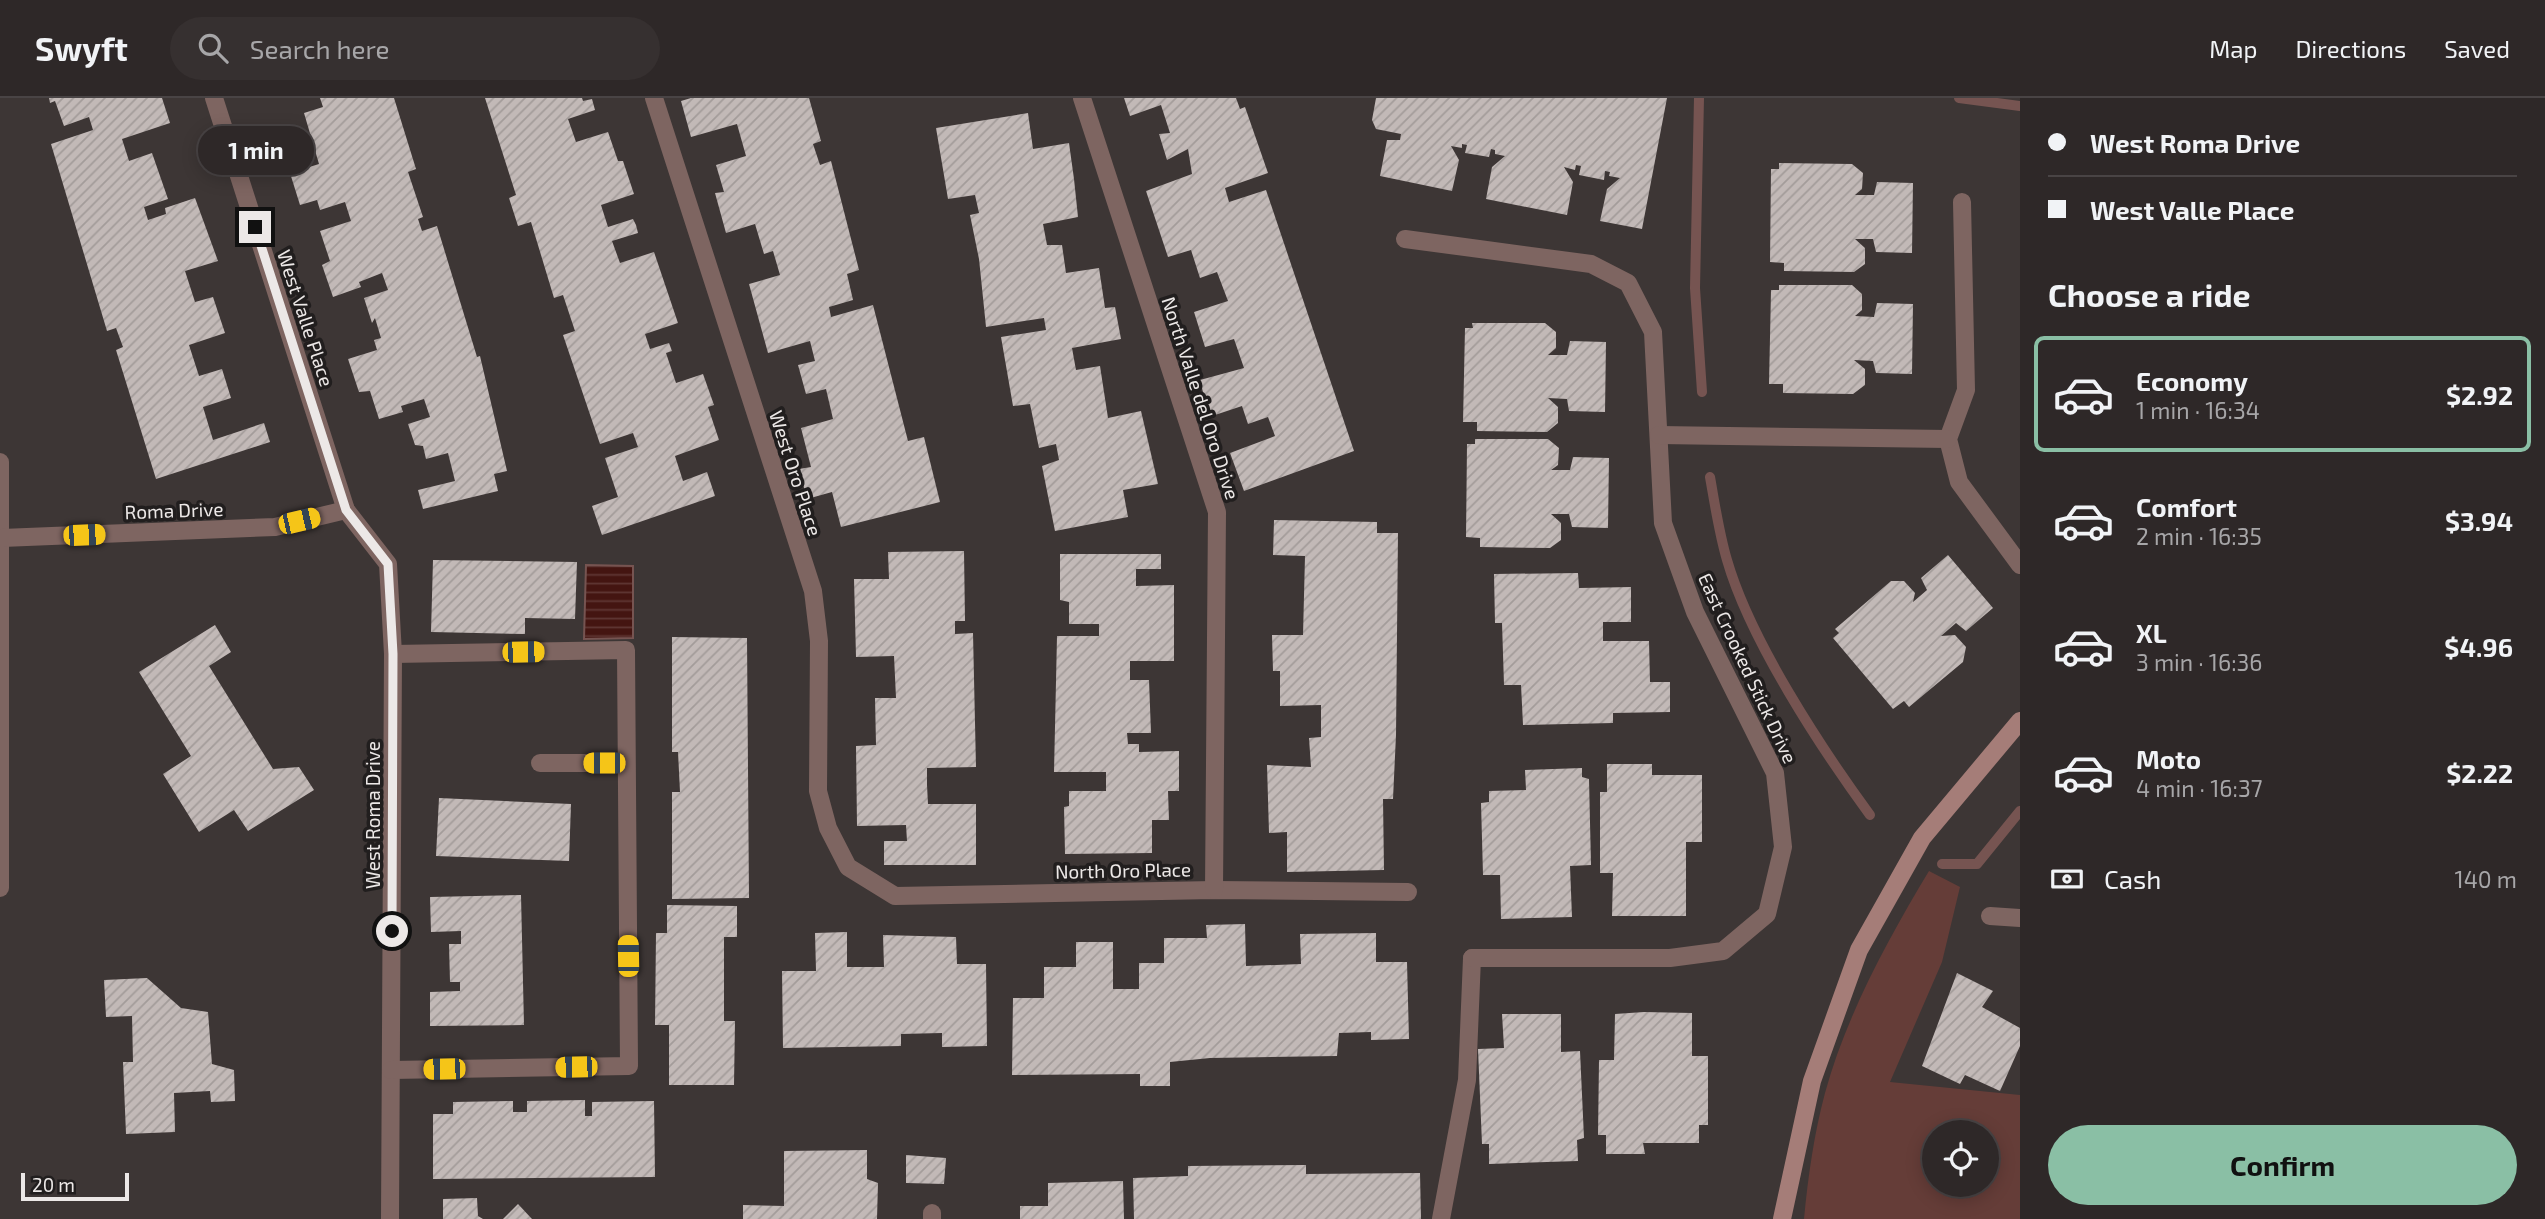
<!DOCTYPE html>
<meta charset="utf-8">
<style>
:root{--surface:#2e2828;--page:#363030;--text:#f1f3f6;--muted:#a7a6a8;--line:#494445;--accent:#8abfa5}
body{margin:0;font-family:"Exo 2",sans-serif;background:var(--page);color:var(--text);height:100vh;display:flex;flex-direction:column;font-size:26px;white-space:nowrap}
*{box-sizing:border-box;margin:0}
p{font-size:23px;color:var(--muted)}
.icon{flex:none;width:38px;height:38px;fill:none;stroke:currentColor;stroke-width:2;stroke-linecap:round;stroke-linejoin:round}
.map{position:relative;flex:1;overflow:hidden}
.panel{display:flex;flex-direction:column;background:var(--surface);width:525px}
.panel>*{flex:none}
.hud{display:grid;align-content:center;height:154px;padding:0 28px;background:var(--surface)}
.tools{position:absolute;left:1922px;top:1022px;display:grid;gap:14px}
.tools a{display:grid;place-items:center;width:77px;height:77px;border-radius:50%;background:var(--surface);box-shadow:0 4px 18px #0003,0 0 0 2px var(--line);font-size:35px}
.scale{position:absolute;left:21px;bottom:18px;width:108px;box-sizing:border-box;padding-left:7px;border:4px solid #ece8e7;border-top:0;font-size:19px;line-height:24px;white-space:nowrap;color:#ece8e7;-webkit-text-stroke:5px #211e1e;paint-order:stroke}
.end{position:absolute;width:32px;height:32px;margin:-16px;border:9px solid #ece8e7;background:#111;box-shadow:0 0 0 4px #111}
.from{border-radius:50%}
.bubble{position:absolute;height:49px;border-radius:24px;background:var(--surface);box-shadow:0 4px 18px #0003,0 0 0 2px var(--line);font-size:23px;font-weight:700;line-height:49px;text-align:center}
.car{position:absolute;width:21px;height:42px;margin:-21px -10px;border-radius:9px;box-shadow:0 0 5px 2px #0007;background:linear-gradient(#f5c518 24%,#345 0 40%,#f5c518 0 76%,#345 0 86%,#f5c518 0)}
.hud b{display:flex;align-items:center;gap:24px;height:66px;font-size:26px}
.hud b+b{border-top:2px solid var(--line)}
.hud i{width:18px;height:18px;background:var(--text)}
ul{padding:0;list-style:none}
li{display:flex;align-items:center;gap:21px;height:116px;margin:0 14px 10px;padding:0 14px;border:4px solid transparent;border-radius:10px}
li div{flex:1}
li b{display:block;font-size:26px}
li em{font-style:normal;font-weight:700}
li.active{border-color:var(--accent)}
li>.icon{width:63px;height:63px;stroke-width:1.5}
h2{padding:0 28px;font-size:32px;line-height:84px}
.pay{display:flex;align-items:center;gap:18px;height:77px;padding:0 28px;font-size:26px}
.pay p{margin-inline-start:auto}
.primary-button{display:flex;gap:14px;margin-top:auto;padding:14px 28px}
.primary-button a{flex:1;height:80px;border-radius:42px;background:var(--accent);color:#111;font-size:28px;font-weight:700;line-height:80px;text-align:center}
header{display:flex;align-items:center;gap:42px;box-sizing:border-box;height:98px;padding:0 35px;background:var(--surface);border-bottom:2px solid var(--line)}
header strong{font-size:33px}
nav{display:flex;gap:38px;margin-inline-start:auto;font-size:24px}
.search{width:490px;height:63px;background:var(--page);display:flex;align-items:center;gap:18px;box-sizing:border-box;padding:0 24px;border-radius:38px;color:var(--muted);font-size:26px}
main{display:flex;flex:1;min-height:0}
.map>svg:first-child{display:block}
</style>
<header>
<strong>Swyft</strong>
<div class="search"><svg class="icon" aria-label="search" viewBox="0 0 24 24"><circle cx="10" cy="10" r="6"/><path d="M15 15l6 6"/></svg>Search here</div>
<nav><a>Map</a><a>Directions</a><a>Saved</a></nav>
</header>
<main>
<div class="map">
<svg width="2020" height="1121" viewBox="0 0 2020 1121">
<defs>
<pattern id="water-rules" width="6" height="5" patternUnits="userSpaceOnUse" patternTransform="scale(1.75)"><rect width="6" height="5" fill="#441511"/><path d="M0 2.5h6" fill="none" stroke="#5f3734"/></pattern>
<pattern id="building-hatch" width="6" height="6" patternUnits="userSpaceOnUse" patternTransform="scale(1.75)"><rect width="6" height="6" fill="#c2b9b7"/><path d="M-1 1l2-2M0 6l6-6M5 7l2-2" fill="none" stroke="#a39c9a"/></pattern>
</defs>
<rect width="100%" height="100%" fill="#3d3635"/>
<path fill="#653d38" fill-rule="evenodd" d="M 1929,773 L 1960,789 L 1942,864 L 1890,984 L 2020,997 L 2020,1121 L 1804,1121 C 1808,1079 1814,1036 1825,995 C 1846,918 1888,841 1929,773 ZM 1934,1034 L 1986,1034 L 1986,1087 L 1934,1087 Z"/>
<path fill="url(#water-rules)" stroke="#765451" stroke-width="2" d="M 586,467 L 633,468 L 633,540 L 584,541 Z"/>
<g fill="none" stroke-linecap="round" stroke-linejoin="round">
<g stroke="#765451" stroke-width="10">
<path d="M 1699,0 L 1695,190 L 1702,294"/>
<path d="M 1959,0 L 2020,8"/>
<path d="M 1710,379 C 1715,407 1719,435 1727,462 C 1750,542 1821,650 1870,717"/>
<path d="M 1942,766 L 1977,766 L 2020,713"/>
</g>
</g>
<g fill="url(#building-hatch)">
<path d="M 49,0 L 162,0 L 170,25 L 122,41 L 129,63 L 152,55 L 168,101 L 144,109 L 148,122 L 166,116 L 165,110 L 195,100 L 218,163 L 185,173 L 195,204 L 213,199 L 225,235 L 189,247 L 199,278 L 222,271 L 231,300 L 203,309 L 213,342 L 264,325 L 270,344 L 156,381 L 116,252 L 123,249 L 116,230 L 107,233 L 51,46 L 93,32 L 89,19 L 64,28 L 55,3 L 50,5 Z"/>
<path d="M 320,0 L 394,0 L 416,71 L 408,74 L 423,119 L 418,121 L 422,133 L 437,128 L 477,259 L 480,258 L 507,373 L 494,376 L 498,393 L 423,411 L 418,392 L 455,383 L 448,355 L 426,361 L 423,348 L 415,347 L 408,326 L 430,319 L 424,301 L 401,308 L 403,314 L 379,321 L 370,293 L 359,294 L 348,261 L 377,252 L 374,242 L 381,240 L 375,220 L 372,225 L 364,200 L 388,192 L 382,175 L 359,184 L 361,189 L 333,199 L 322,167 L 330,163 L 320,133 L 351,123 L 345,104 L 320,112 L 317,102 L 300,107 L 290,75 L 319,66 L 304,15 L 323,9 Z"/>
<path d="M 485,0 L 582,0 L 583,3 L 592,1 L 595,12 L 568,21 L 576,44 L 608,34 L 618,63 L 623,63 L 634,96 L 601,107 L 608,129 L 633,121 L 636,127 L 638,135 L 612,143 L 620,165 L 654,154 L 678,225 L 645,236 L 650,251 L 669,245 L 672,253 L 666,255 L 676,285 L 703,276 L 714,307 L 708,309 L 719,342 L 675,358 L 683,383 L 707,374 L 715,398 L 602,437 L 592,408 L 618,399 L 605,360 L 638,349 L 633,335 L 600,346 L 563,237 L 575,233 L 563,197 L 554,200 L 531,124 L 518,128 L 509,100 L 516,97 Z"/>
<path d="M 691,0 L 809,0 L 821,43 L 813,46 L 820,67 L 831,63 L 859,172 L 847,176 L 853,202 L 829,209 L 831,219 L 873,207 L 908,343 L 924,339 L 940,404 L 841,429 L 832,394 L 807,401 L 799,371 L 811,369 L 801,330 L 833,321 L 826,291 L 806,296 L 798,267 L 815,263 L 810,243 L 768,255 L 749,186 L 780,177 L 773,153 L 764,156 L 755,126 L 726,135 L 715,95 L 724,94 L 716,67 L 746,58 L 737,26 L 691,39 L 681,3 Z"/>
<path d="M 1124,0 L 1236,0 L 1240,11 L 1245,9 L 1268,75 L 1225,90 L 1229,104 L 1266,92 L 1354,353 L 1244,393 L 1230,355 L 1275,338 L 1268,319 L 1248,326 L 1242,308 L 1209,319 L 1200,282 L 1244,270 L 1234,241 L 1205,249 L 1194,214 L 1228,203 L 1217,174 L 1200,180 L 1191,152 L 1168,159 L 1146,93 L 1192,76 L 1188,51 L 1167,62 L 1159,36 L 1170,35 L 1161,7 L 1130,18 Z"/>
<path d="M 1376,0 L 1667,0 L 1642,131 L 1600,123 L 1607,91 L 1620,80 L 1609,78 L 1610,74 L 1605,73 L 1604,82 L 1579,77 L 1581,68 L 1576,67 L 1575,72 L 1564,69 L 1573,84 L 1567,117 L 1486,101 L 1492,69 L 1505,58 L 1495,56 L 1495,52 L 1491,51 L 1489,59 L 1465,55 L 1467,47 L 1462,46 L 1462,50 L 1451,48 L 1459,62 L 1452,93 L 1380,78 L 1387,42 L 1400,42 L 1401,36 L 1376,31 L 1372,22 Z"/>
<path d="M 1028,15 L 1033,51 L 1069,45 L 1074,81 L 1078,119 L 1043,126 L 1047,147 L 1062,147 L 1066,175 L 1099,170 L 1105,210 L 1115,209 L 1121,241 L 1072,250 L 1076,272 L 1100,268 L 1108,320 L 1141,313 L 1158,386 L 1123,392 L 1128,419 L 1055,433 L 1042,368 L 1059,362 L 1056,346 L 1039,350 L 1030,306 L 1013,308 L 1001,239 L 1046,232 L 1044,220 L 986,229 L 979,161 L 970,117 L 979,115 L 975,97 L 948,101 L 936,30 Z"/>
<path d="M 1779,65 L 1852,66 L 1863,75 L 1862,91 L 1855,97 L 1874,97 L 1877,84 L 1913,85 L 1912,155 L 1876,154 L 1873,141 L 1855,141 L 1865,150 L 1865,166 L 1854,174 L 1784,173 L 1784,165 L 1770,164 L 1771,71 L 1779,71 Z"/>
<path d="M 1779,187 L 1852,187 L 1862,196 L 1862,212 L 1855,218 L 1874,219 L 1877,205 L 1913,206 L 1912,276 L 1876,275 L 1873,263 L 1854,262 L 1865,271 L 1865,287 L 1853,296 L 1783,295 L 1783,286 L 1769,286 L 1771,192 L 1779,192 Z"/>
<path d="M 1472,225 L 1545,225 L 1556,234 L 1556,250 L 1548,257 L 1567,257 L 1570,243 L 1606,244 L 1605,314 L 1569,313 L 1567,301 L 1548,300 L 1558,309 L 1558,325 L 1547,334 L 1477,333 L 1477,324 L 1463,324 L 1465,230 L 1473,230 Z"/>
<path d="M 1475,341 L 1548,341 L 1559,350 L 1558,367 L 1551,372 L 1570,372 L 1573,359 L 1609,360 L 1608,430 L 1572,429 L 1569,416 L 1551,416 L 1561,425 L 1561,442 L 1550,450 L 1480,449 L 1480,440 L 1466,439 L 1467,346 L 1475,346 Z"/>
<path d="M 1274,422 L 1377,424 L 1377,435 L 1398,435 L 1396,637 L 1393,701 L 1383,701 L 1384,772 L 1287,774 L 1287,734 L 1269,735 L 1267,667 L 1311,669 L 1309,640 L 1321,639 L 1321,607 L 1280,608 L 1280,573 L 1273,573 L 1272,537 L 1303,537 L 1305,458 L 1273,457 Z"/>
<path d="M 964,453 L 965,523 L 955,523 L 955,536 L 973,535 L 976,669 L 927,670 L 927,687 L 928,706 L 976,706 L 976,767 L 884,767 L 884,743 L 907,743 L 906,727 L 857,728 L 856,648 L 876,647 L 875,600 L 896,600 L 894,558 L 856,559 L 854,481 L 889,481 L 888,454 Z"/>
<path d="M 1060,456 L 1161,456 L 1161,471 L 1136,471 L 1136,488 L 1174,487 L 1174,563 L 1130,563 L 1130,582 L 1149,582 L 1151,635 L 1127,635 L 1128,646 L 1139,646 L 1139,654 L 1179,653 L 1179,693 L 1168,693 L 1169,722 L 1152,722 L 1152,755 L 1065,756 L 1064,709 L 1069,708 L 1069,693 L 1106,693 L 1106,674 L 1054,674 L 1057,538 L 1099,538 L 1099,526 L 1069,526 L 1069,504 L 1060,502 Z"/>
<path d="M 1948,457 L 1993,510 L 1966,533 L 1956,525 L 1941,538 L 1955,537 L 1966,549 L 1963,564 L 1909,609 L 1904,603 L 1893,611 L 1833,540 L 1839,535 L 1835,531 L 1891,483 L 1904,483 L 1915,495 L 1913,504 L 1927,492 L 1921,480 Z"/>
<path d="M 433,462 L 577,464 L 575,521 L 525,520 L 525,536 L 431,534 Z"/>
<path d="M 1578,475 L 1579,490 L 1631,489 L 1631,524 L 1603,524 L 1603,543 L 1649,543 L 1650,584 L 1670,584 L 1670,614 L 1613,615 L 1613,625 L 1523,627 L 1521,587 L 1504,587 L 1502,525 L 1495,525 L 1494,476 Z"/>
<path d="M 215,527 L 231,554 L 209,568 L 273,671 L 299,669 L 314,692 L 248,733 L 234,712 L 199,734 L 163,676 L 191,658 L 139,574 Z"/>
<path d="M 672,539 L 747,540 L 749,800 L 672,801 L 672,694 L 680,694 L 678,654 L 672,654 Z"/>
<path d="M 1607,666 L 1652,666 L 1652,677 L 1702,677 L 1702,744 L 1686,744 L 1686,818 L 1612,818 L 1613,775 L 1600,775 L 1600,694 L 1607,694 Z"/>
<path d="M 1582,670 L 1582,679 L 1589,681 L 1591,767 L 1570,768 L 1572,819 L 1501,821 L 1500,777 L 1483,777 L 1481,705 L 1489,704 L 1489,693 L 1526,692 L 1525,672 Z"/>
<path d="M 439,700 L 571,706 L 569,763 L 436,758 Z"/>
<path d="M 521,797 L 524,927 L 430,928 L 430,894 L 460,893 L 460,884 L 450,884 L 449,846 L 461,846 L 461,833 L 431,834 L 430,799 Z"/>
<path d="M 667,807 L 737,808 L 737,839 L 724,839 L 724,923 L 735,923 L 734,987 L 669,987 L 669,927 L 655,927 L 656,835 L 667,835 Z"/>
<path d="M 1245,826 L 1246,868 L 1301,866 L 1300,836 L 1376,835 L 1376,864 L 1407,864 L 1409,941 L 1371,942 L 1371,934 L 1339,935 L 1337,958 L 1210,960 L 1170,964 L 1170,988 L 1140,988 L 1140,976 L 1012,977 L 1013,900 L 1044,900 L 1044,869 L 1076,869 L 1076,844 L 1113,844 L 1113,891 L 1139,891 L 1139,865 L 1164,865 L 1164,840 L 1207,840 L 1206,827 Z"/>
<path d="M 847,834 L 847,869 L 884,869 L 883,837 L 956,839 L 957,866 L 986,866 L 987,948 L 942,949 L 942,935 L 901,936 L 901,948 L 783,950 L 782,873 L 816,873 L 815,835 Z"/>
<path d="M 1957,875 L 1993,893 L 1982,909 L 2020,930 L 2020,948 L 2000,993 L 1965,977 L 1960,986 L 1922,968 Z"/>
<path d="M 147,880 L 181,910 L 208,914 L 212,966 L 234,972 L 235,1003 L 211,1004 L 210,993 L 174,995 L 175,1034 L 126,1036 L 123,964 L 133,964 L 132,918 L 106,919 L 104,882 Z"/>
<path d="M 1644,914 L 1692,915 L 1692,958 L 1708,958 L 1708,1027 L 1699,1027 L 1699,1045 L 1643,1045 L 1645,1056 L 1606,1056 L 1606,1037 L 1598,1037 L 1599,962 L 1614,962 L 1615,916 Z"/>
<path d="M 1502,916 L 1561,916 L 1561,954 L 1580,953 L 1584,1040 L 1577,1042 L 1578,1063 L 1489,1066 L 1489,1046 L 1482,1046 L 1478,951 L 1504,950 Z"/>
<path d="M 585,1002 L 585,1018 L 592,1018 L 592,1004 L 654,1003 L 655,1079 L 433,1081 L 433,1016 L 453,1016 L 453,1004 L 513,1003 L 513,1014 L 527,1014 L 527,1003 Z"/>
<path d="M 867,1052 L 867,1081 L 878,1085 L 877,1121 L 743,1121 L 743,1107 L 784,1108 L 784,1053 Z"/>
<path d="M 906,1057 L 946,1060 L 944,1086 L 906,1085 Z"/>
<path d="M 1306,1067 L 1306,1076 L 1420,1075 L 1421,1121 L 1134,1121 L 1133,1080 L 1188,1078 L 1188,1068 Z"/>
<path d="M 1123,1083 L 1124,1121 L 1020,1121 L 1020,1108 L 1048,1108 L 1048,1085 Z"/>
<path d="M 477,1100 L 478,1118 L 483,1121 L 443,1121 L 443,1101 Z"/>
<path d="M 518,1106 L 532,1121 L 503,1121 Z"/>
</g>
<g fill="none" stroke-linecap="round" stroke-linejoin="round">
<path stroke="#7e6561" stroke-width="18" d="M 1441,1121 L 1467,982 L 1472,860"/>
<g stroke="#7e6561" stroke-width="18">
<path d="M 214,0 L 346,412 L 388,466 L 393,556 L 390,1121"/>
<path d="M 654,0 L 813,493 L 819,543 L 818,693 L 828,730 L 848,769 L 895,798 L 1214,792 L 1408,794"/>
<path d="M 1082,0 L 1217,414 L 1214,792"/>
<path d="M 1962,104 L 1966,292 L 1948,341 L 1959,384 L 2020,467"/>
<path d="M 1405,141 L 1591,166 L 1628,185 L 1653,234 L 1663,425 L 1695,514 L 1775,675 L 1783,749 L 1767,816 L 1723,853 L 1670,860 L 1472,860"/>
<path d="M 1659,337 L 1948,341"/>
<path d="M 0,364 L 0,790"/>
<path d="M 2,440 L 275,429 L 346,412"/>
<path d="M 540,665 L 626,665"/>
<path d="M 1990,818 L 2020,820"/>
<path d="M 391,972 L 629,968 L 626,552 L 393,556"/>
<path d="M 932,1121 L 932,1115"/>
</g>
<path stroke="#a57d78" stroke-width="18" d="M 1782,1121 L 1812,983 L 1859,852 L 1922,740 L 2020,623"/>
</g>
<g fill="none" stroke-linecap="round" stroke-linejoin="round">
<path stroke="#ece8e7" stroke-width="9" d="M 255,129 L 346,412 L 388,466 L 393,556 L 392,833"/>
</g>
<g text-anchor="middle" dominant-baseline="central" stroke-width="7" stroke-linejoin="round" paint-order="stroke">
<g font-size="19" fill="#ece8e7" stroke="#211e1e">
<text transform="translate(306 220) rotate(72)">West Valle Place</text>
<text transform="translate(1201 300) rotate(72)">North Valle del Oro Drive</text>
<text transform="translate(796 375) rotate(72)">West Oro Place</text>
<text transform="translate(174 412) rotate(-2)">Roma Drive</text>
<text transform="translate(1748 570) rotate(65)">East Crooked Stick Drive</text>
<text transform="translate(372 717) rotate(-90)">West Roma Drive</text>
<text transform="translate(1123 772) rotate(-1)">North Oro Place</text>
</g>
</g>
</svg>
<div class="tools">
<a><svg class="icon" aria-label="locate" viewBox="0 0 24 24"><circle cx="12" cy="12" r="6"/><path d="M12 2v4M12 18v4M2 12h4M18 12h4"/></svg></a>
</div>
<div class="scale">20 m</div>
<i class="end from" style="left:392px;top:833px"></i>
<i class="end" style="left:255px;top:129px"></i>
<div class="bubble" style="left:198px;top:28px;width:116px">1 min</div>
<i class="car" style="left:299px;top:423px;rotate:77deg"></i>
<i class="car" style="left:84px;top:437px;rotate:88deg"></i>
<i class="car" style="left:523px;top:554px;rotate:89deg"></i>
<i class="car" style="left:604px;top:665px;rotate:270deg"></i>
<i class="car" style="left:628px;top:858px;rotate:359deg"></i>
<i class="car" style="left:576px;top:969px;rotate:269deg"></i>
<i class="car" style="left:444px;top:971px;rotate:269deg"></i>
</div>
<section class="panel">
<div class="hud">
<b><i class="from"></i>West Roma Drive</b>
<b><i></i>West Valle Place</b>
</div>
<h2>Choose a ride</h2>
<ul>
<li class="active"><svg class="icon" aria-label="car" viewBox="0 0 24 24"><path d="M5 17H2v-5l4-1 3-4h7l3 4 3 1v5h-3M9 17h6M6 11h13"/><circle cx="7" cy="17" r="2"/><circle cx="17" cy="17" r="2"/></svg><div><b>Economy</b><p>1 min · 16:34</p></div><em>$2.92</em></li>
<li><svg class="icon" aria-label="car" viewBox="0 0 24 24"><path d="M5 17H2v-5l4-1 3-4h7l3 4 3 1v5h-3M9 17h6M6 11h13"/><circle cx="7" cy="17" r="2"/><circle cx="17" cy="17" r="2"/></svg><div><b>Comfort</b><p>2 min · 16:35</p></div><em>$3.94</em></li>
<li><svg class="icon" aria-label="car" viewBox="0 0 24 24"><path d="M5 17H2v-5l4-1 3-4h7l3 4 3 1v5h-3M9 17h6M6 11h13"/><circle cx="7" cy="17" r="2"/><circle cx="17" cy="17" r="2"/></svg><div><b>XL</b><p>3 min · 16:36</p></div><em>$4.96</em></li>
<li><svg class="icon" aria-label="car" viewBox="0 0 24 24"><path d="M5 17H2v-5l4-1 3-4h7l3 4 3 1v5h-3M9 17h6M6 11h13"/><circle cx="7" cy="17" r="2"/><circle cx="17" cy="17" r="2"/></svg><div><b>Moto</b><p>4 min · 16:37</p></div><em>$2.22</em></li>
</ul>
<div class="pay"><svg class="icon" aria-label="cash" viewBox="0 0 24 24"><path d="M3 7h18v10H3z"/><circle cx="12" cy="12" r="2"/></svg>Cash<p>140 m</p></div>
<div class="primary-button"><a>Confirm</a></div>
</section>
</main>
